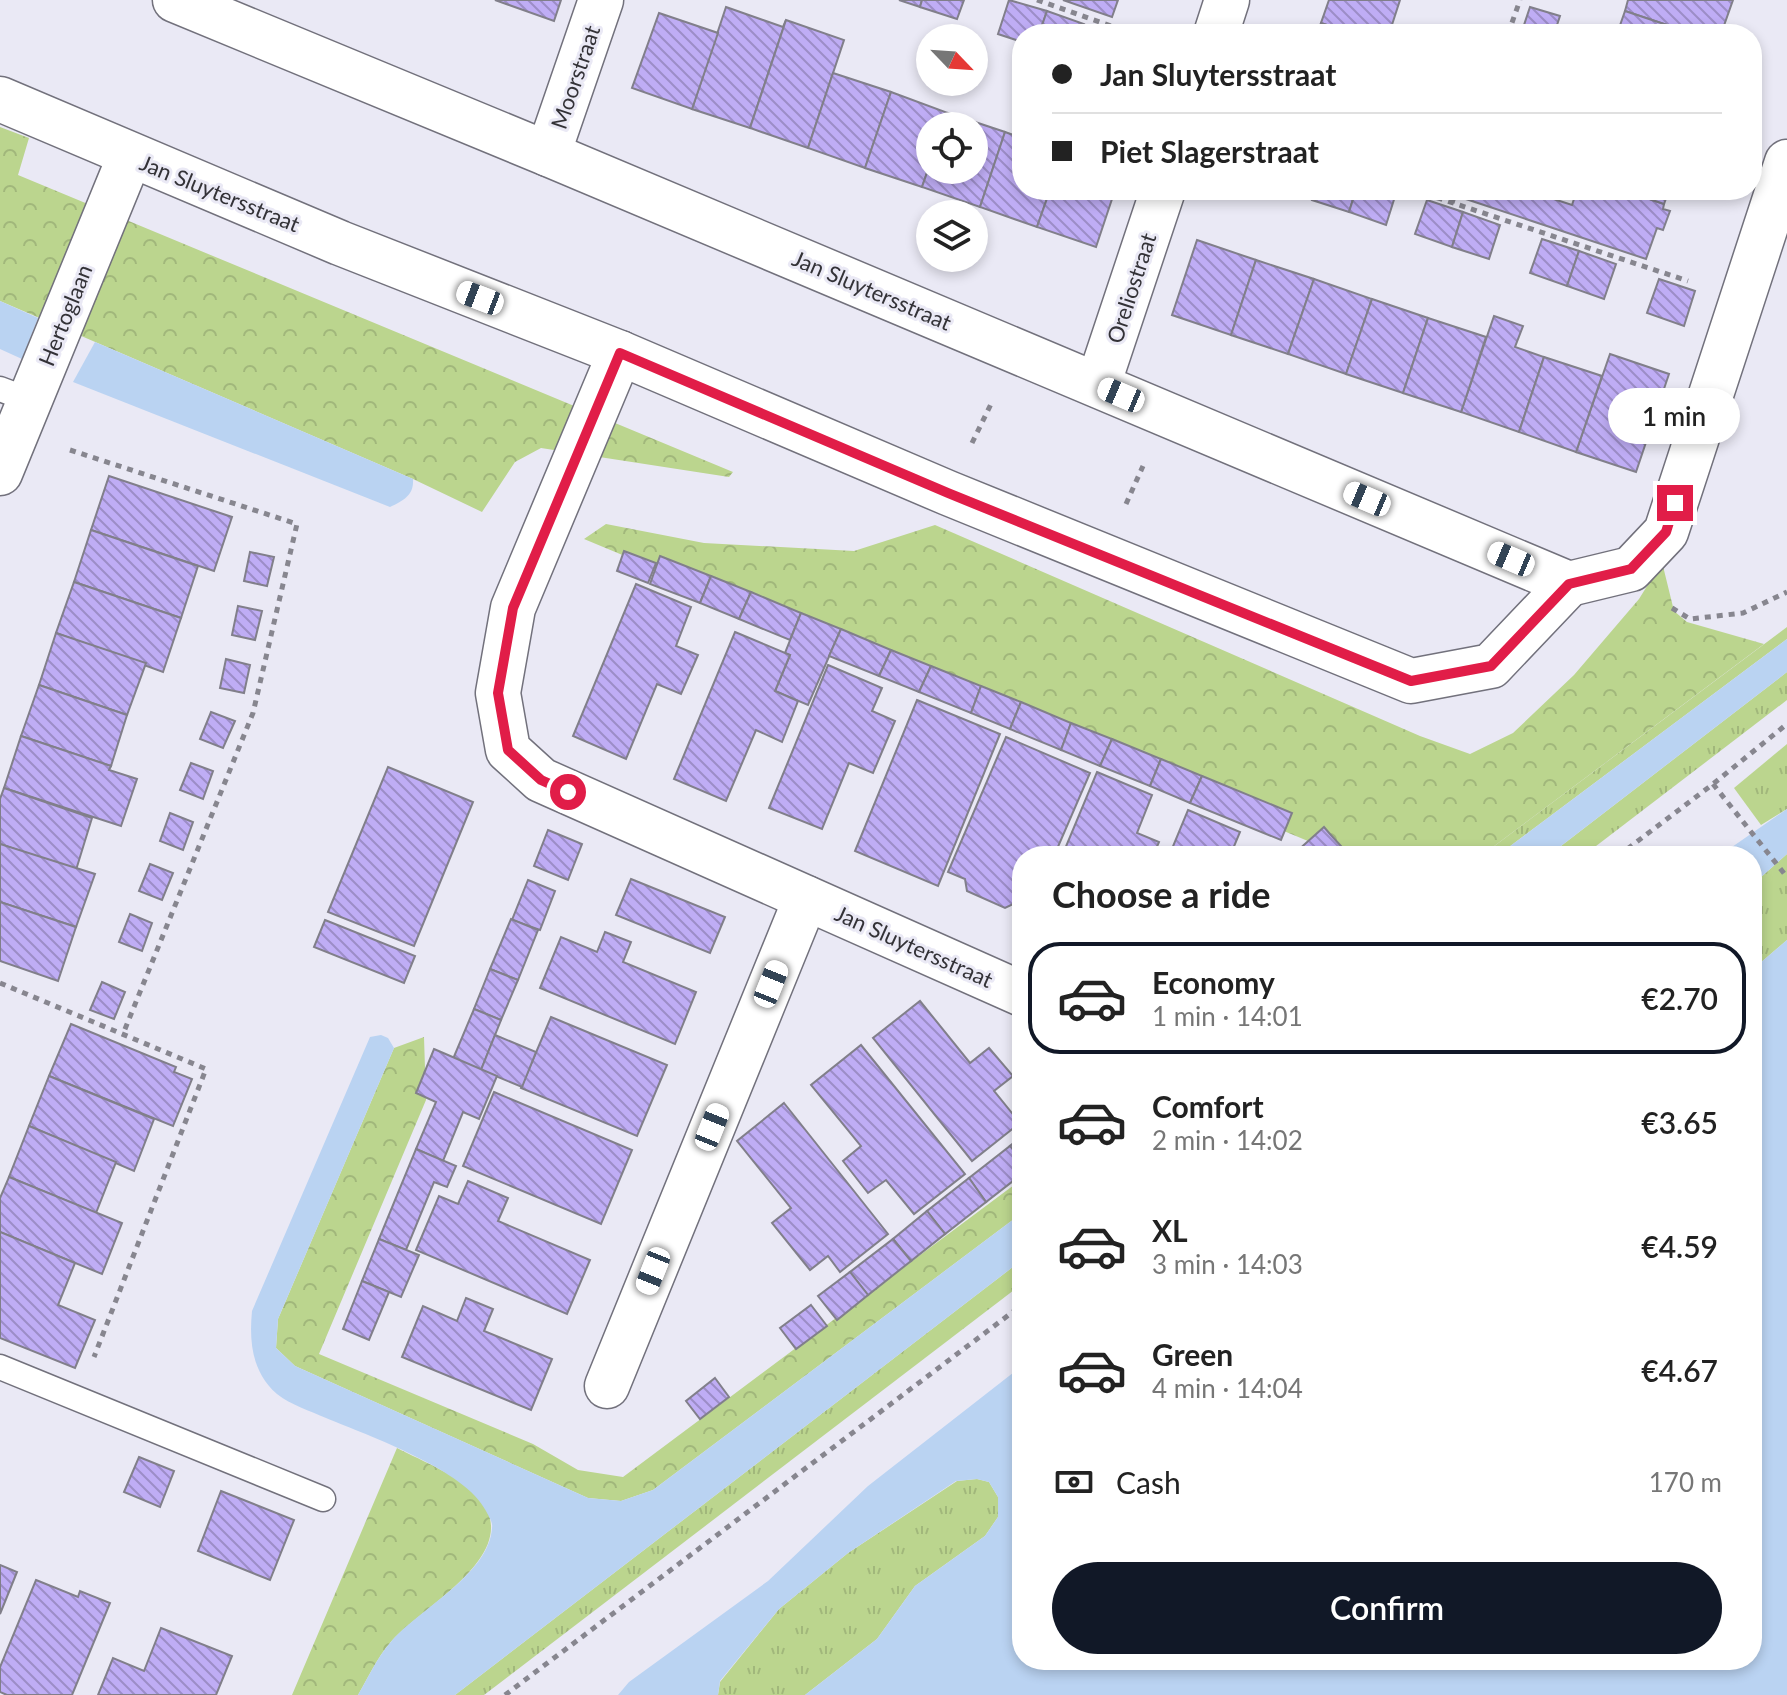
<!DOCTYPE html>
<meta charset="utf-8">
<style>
:root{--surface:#fff;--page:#f6f6f6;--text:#222;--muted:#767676;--line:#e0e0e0;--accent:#111827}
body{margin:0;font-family:Lato,sans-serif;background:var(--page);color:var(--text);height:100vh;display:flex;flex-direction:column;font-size:30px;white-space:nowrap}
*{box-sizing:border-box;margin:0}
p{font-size:26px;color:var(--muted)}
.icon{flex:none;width:44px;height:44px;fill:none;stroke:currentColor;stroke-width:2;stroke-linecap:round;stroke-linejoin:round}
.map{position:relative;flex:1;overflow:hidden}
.drawer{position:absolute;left:1012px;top:846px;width:750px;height:824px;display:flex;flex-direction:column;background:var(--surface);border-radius:32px;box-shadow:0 4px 12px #0003}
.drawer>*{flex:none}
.top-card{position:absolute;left:1012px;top:24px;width:750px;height:176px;border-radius:32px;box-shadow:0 4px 12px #0003;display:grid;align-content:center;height:176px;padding:0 40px;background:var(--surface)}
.needle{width:52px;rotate:115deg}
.buttons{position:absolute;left:916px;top:24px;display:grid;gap:16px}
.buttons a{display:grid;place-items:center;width:72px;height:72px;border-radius:50%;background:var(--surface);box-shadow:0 4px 12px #0003;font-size:40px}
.end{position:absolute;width:36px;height:36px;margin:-18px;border:10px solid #e11d48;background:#fff;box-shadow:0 0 0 4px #fff}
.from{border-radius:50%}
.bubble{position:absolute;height:56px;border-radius:28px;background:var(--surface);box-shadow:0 4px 12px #0003;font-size:26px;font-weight:600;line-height:56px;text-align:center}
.car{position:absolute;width:24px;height:48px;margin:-24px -12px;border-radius:10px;box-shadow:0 0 6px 2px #0007;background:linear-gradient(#fff 24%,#345 0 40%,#fff 0 76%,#345 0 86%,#fff 0)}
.top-card b{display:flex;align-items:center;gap:28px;height:76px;font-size:30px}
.top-card b+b{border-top:2px solid var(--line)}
.top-card i{width:20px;height:20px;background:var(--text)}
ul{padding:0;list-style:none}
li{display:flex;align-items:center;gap:24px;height:112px;margin:0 16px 12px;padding:0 24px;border:4px solid transparent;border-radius:32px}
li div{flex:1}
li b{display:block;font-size:30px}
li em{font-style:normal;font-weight:600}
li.active{border-color:var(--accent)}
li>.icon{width:72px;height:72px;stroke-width:1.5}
h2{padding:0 40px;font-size:36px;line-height:96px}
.pay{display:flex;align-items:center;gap:20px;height:88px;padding:0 40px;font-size:30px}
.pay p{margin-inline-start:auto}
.button{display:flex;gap:16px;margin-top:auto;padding:16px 40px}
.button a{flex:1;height:92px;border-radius:48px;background:var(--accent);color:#fff;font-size:32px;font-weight:600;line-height:92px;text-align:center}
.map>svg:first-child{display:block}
</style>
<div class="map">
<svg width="1787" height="1695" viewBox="0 0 1787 1695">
<defs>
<pattern id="grass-tufts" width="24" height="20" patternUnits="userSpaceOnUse" patternTransform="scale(2)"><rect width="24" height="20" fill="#bbd58e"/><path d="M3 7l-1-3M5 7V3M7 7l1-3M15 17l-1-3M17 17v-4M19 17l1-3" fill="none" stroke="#a1b77b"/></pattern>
<pattern id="forest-crowns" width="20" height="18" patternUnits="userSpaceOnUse" patternTransform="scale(2)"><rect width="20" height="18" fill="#bbd58e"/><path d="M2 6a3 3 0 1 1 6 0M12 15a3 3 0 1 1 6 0" fill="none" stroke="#a1b77b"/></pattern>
<pattern id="building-back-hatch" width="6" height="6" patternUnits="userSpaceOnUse" patternTransform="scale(2)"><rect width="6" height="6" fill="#bfadf5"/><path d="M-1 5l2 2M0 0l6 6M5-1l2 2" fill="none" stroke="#9c8dc7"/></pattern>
</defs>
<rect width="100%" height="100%" fill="#eae9f5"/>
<g fill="url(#grass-tufts)">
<path d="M 1787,627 L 1787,639 L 1497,856 L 1481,856 Z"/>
<path d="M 1787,672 L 1787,700 L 1583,856 L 1548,856 Z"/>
<path d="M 1787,744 L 1787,809 L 1761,825 L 1734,788 Z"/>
<path d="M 1787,854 L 1787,940 L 1752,970 L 1752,885 Z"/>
<path d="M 1022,1260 L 1022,1284 L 484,1695 L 455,1695 Z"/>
<path d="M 977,1479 L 989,1482 L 998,1497 L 998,1517 L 985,1536 L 915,1586 L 877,1639 L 805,1695 L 718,1695 L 720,1682 L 779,1609 L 848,1553 L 957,1481 Z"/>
</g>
<g fill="url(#forest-crowns)">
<path d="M 0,127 L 29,138 L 18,175 L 733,472 L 729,477 L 541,448 L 515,462 L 482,512 L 413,479 L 0,301 Z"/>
<path d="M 606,524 L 704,543 L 854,551 L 935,525 L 1420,736 L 1470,754 L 1513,733 L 1574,675 L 1639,599 L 1662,562 L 1674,611 L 1687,622 L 1764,644 L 1481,856 L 1335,856 L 1332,851 L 584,539 Z"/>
<path d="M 424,1037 L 426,1100 L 319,1354 L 533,1444 L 578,1470 L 623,1477 L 1022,1179 L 1022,1213 L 653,1490 L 621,1501 L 588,1498 L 295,1366 L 276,1348 L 278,1319 L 394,1048 Z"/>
<path d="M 397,1448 C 422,1461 463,1477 480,1499 C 525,1555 420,1607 390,1643 C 377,1658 368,1678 358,1695 L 292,1695 Z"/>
</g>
<g fill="#bad3f2">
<path d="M 0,301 L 38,318 L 22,359 L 0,349 Z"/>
<path d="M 95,342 L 413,479 C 414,495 404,500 390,507 L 73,382 Z"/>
<path d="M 1787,639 L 1787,672 L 1548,856 L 1497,856 Z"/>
<path d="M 1787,809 L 1787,854 L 1752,885 L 1752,856 L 1719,856 Z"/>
<path d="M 1787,940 L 1787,1695 L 805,1695 L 877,1639 L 915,1586 L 985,1536 L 998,1517 L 998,1497 L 989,1482 L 977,1479 L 956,1481 L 848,1553 L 779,1609 L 720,1681 L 718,1695 L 618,1695 L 629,1682 L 768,1581 L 868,1486 L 1022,1366 L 1022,1660 L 1752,1660 L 1752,970 Z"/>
<path d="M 381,1035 L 388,1038 L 394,1048 L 278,1319 L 276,1348 L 295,1366 L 588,1498 L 621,1501 L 653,1490 L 1022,1213 L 1022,1260 L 455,1695 L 358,1695 C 368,1678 377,1658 390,1643 C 417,1610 489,1575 492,1528 C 493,1522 489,1517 486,1511 C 466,1470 369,1436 326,1418 C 310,1411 291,1405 277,1394 C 252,1372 249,1342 252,1311 L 370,1037 Z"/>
</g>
<g fill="url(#building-back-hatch)" stroke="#817f8a" stroke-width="2">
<path d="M 495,0 L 561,0 L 554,21 Z"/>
<path d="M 899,0 L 922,0 L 920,7 Z"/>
<path d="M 922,0 L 964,0 L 957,19 L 920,7 Z"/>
<path d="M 1009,0 L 1047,11 L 1039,34 L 1022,34 L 1022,42 L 998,34 Z"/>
<path d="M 1063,0 L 1118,0 L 1112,17 Z"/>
<path d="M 1329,0 L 1400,0 L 1389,34 L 1353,34 L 1321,23 Z"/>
<path d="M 1628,0 L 1733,0 L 1721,34 L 1694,34 L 1625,11 Z"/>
<path d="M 726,7 L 783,27 L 786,20 L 750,128 L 692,109 Z"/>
<path d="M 1530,7 L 1560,16 L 1554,34 L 1521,34 Z"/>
<path d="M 1047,11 L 1084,24 L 1080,34 L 1039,34 Z"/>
<path d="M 1625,11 L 1694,34 L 1617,34 Z"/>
<path d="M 659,13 L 718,33 L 692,109 L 632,88 Z"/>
<path d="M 786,20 L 844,40 L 808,148 L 750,128 Z"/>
<path d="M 1321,23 L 1353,34 L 1317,34 Z"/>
<path d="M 833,73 L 891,92 L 865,168 L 808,148 Z"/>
<path d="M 891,92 L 948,113 L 944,126 L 930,126 L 930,164 L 922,187 L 865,168 Z"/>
<path d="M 948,113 L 1005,132 L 980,207 L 922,187 L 930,164 L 930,170 L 974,170 L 974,126 L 944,126 Z"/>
<path d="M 1005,132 L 1022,138 L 1022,190 L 1050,190 L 1037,227 L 980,207 Z"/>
<path d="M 1050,190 L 1115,190 L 1096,247 L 1037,227 Z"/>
<path d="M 1284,190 L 1306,190 L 1303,196 Z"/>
<path d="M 1315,190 L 1356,190 L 1349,212 L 1312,200 Z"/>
<path d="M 1356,190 L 1397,190 L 1386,225 L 1349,212 Z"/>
<path d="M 1469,190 L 1526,190 L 1572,205 L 1577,190 L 1623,190 L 1664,204 L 1663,209 L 1670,211 L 1663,230 L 1657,228 L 1646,259 L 1466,199 Z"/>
<path d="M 1623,190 L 1669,190 L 1664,204 Z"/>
<path d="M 1427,200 L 1463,212 L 1452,247 L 1415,234 Z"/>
<path d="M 1463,212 L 1500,225 L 1489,259 L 1452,247 Z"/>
<path d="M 1542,239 L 1579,251 L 1567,286 L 1530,273 Z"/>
<path d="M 1197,240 L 1256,260 L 1231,335 L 1172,315 Z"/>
<path d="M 1579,251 L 1616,264 L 1604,299 L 1567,286 Z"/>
<path d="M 1256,260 L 1314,279 L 1288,354 L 1231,335 Z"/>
<path d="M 1314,279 L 1372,299 L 1346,374 L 1288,354 Z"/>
<path d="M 1659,279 L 1695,291 L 1684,326 L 1647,313 Z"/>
<path d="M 1372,299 L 1428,318 L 1403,393 L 1346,374 Z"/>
<path d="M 1494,316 L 1523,326 L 1515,347 L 1544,357 L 1519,432 L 1461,412 Z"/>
<path d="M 1428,318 L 1486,337 L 1461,412 L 1403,393 Z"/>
<path d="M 1610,354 L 1669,374 L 1636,472 L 1576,452 Z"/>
<path d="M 1544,357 L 1602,376 L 1576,452 L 1519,432 Z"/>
<path d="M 109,476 L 232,517 L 214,571 L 91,530 Z"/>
<path d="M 91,530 L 198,566 L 181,618 L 74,582 Z"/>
<path d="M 624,551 L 656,563 L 648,583 L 617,571 Z"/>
<path d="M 250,552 L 274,557 L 267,586 L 244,581 Z"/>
<path d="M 660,556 L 711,576 L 700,603 L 650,584 Z"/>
<path d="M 711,576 L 751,592 L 739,619 L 700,603 Z"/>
<path d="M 74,582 L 181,618 L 163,672 L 56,633 Z"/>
<path d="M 636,584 L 691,607 L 676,646 L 698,655 L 681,694 L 657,684 L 626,759 L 573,736 Z"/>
<path d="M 751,592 L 801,613 L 790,640 L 739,619 Z"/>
<path d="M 238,606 L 262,611 L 255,640 L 232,635 Z"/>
<path d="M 801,613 L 841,629 L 808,705 L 775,691 L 790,655 L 785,653 Z"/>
<path d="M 841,629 L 891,650 L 879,676 L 829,656 Z"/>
<path d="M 735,632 L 790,655 L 775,691 L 798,701 L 782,742 L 756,730 L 726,801 L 674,779 Z"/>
<path d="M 56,633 L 146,663 L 127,715 L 39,685 Z"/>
<path d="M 891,650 L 931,666 L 919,692 L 879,676 Z"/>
<path d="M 226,659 L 250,665 L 244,693 L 220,688 Z"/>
<path d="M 828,665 L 882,688 L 872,711 L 895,721 L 873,773 L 849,763 L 822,829 L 769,808 Z"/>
<path d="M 931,666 L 981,686 L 971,713 L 919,692 Z"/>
<path d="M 39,685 L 127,715 L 111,766 L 21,736 Z"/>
<path d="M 981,686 L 1021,702 L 1010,729 L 971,713 Z"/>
<path d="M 917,700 L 1000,734 L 938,886 L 855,851 Z"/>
<path d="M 1021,702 L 1071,723 L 1061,750 L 1010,729 Z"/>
<path d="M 211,712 L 235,721 L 223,748 L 200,739 Z"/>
<path d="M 1071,723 L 1112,739 L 1100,766 L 1061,750 Z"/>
<path d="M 21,736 L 111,766 L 109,770 L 137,779 L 121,826 L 4,788 Z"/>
<path d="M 1006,737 L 1090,773 L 1054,856 L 1022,856 L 1022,907 L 1013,904 L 1005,908 L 967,891 L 965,879 L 948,872 Z"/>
<path d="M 1112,739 L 1161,759 L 1150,786 L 1100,766 Z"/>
<path d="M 1161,759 L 1202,776 L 1190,803 L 1150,786 Z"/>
<path d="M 191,763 L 213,771 L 203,799 L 180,790 Z"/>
<path d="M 388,767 L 473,802 L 414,946 L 328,912 Z"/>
<path d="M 1097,772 L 1152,795 L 1137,833 L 1159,842 L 1153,856 L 1062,856 Z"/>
<path d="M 1202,776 L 1292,813 L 1281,840 L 1190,803 Z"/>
<path d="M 4,788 L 92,818 L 76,870 L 0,844 L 0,799 Z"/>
<path d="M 1188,810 L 1240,832 L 1230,856 L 1169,856 Z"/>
<path d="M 170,813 L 193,822 L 183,850 L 160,841 Z"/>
<path d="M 1324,827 L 1330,834 L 1350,856 L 1300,856 L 1296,852 Z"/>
<path d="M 548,830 L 582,844 L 568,880 L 534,866 Z"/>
<path d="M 0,844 L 95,874 L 76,927 L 0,902 Z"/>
<path d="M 150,864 L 173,873 L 162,900 L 139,891 Z"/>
<path d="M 631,879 L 725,917 L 710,953 L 616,915 Z"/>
<path d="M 528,880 L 555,891 L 540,930 L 512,920 Z"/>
<path d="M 0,902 L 76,927 L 58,981 L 0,961 Z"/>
<path d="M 130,914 L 152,923 L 142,951 L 119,942 Z"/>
<path d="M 511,919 L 538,930 L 518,980 L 490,969 Z"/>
<path d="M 325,920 L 415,956 L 404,983 L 314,947 Z"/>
<path d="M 605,932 L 631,942 L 623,962 L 696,992 L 675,1044 L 540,988 L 561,937 L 597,952 Z"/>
<path d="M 490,969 L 518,980 L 501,1020 L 474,1009 Z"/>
<path d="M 102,982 L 125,992 L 114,1019 L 90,1010 Z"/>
<path d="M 920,1001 L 970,1063 L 989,1048 L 1013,1076 L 994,1091 L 1020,1123 L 972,1161 L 873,1038 Z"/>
<path d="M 474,1009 L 501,1020 L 481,1070 L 453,1059 Z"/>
<path d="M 551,1017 L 667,1065 L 637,1136 L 521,1088 Z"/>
<path d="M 71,1024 L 176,1067 L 174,1072 L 192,1079 L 173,1126 L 49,1076 Z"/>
<path d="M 495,1035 L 536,1052 L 522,1087 L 481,1070 Z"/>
<path d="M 861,1045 L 965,1174 L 914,1214 L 886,1180 L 868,1193 L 843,1161 L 861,1146 L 811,1085 Z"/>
<path d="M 434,1049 L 497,1076 L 479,1119 L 463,1112 L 443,1161 L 416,1149 L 436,1102 L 416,1093 Z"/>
<path d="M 49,1076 L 154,1119 L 134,1171 L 29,1126 Z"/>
<path d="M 494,1092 L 632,1150 L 601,1224 L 463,1166 Z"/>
<path d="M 784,1103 L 888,1234 L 840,1272 L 828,1256 L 810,1270 L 772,1223 L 791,1208 L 737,1141 Z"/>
<path d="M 29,1126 L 116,1162 L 96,1213 L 9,1177 Z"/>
<path d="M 1022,1136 L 1022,1161 L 1010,1146 Z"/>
<path d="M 1010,1146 L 1022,1161 L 1022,1174 L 986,1202 L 969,1178 Z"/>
<path d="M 416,1149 L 456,1166 L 447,1187 L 434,1182 L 406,1250 L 379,1239 Z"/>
<path d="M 9,1177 L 122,1223 L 102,1274 L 0,1232 L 0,1198 Z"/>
<path d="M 969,1178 L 986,1202 L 945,1234 L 927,1211 Z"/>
<path d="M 468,1181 L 508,1198 L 498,1221 L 590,1260 L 567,1314 L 416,1250 L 439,1196 L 458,1204 Z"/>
<path d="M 927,1211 L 945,1234 L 911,1261 L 893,1239 Z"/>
<path d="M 0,1232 L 75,1263 L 58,1305 L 95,1320 L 75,1368 L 0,1338 Z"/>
<path d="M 379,1239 L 419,1255 L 401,1297 L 362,1281 Z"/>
<path d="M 893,1239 L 911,1261 L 868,1295 L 850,1272 Z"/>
<path d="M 850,1272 L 868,1295 L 837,1320 L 818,1296 Z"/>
<path d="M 362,1281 L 389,1292 L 369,1340 L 343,1329 Z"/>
<path d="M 466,1298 L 493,1309 L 484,1331 L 552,1359 L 531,1410 L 402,1357 L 423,1306 L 457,1321 Z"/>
<path d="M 811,1305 L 827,1326 L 796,1349 L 780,1328 Z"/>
<path d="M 715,1378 L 729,1397 L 700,1419 L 686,1401 Z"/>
<path d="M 139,1457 L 174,1471 L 160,1507 L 124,1492 Z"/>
<path d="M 221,1491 L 294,1520 L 270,1580 L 198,1551 Z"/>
<path d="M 0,1565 L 17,1572 L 0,1614 Z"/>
<path d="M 36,1580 L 78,1597 L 80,1591 L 110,1603 L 72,1695 L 7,1695 L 0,1692 L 0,1667 Z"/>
<path d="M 161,1628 L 232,1656 L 216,1695 L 98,1695 L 113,1658 L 144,1671 Z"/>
</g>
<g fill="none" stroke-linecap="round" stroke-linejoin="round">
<defs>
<g id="service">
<path d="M 0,389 L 29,400"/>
<path d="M 0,1367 L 323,1499"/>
</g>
<g id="minor">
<path d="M 175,0 L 548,154 L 1569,584 L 1631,569 L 1666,532 L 1787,162"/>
<path d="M 1216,34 L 1227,0"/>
<path d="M 0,99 L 340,243 L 620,353 L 948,493 L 1411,681 L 1491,666 L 1569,584"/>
<path d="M 548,154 L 601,0"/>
<path d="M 620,353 L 513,608 L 498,693 L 508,750 L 541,780 L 1022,994"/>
<path d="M 1098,385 L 1163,190"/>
<path d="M 0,473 L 130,156"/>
<path d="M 607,1386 L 806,898"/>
</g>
</defs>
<use href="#service" stroke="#72717c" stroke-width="27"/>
<use href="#minor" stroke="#72717c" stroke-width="47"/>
<g stroke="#87868f" stroke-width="5" stroke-dasharray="6 6" stroke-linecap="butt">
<path d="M 1037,0 L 1134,34"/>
<path d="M 1508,34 L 1520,0"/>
<path d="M 1414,190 L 1688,281"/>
<path d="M 1452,203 L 1456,190"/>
<path d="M 972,443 L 992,402"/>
<path d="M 70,450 L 297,524 L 253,713 L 123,1034"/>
<path d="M 1126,504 L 1143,466"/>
<path d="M 1672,608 L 1690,619 L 1743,613 L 1787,592"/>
<path d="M 1713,784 L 1787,877"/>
<path d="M 1618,856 L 1713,784 L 1787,724"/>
<path d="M 0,983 L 206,1069 L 94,1357"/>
<path d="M 505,1695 L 1022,1305"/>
</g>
<use href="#service" stroke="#fff" stroke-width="24"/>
<use href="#minor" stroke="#fff" stroke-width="44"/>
</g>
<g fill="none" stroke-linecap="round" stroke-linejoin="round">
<path stroke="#e11d48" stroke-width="10" d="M 568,792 L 541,780 L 508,750 L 498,693 L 513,608 L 620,353 L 948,493 L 1411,681 L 1491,666 L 1569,584 L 1631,569 L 1666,532 L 1675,503"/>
</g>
<g text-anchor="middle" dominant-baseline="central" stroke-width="6" stroke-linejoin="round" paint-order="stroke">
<g font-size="22" fill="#333237" stroke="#eae9f5">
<text transform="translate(575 77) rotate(-71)">Moorstraat</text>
<text transform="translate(220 193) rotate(22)">Jan Sluytersstraat</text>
<text transform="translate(1131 288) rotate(-72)">Oreliostraat</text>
<text transform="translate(872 290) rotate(23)">Jan Sluytersstraat</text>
<text transform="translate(65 315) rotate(-68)">Hertoglaan</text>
<text transform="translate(914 946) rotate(24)">Jan Sluytersstraat</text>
</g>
</g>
</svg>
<div class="buttons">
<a><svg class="needle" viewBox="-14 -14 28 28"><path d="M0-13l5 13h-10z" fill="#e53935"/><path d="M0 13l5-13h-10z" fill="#767676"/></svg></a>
<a><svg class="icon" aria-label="locate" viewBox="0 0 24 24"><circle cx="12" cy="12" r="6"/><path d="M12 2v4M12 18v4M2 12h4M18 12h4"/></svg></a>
<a><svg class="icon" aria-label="layers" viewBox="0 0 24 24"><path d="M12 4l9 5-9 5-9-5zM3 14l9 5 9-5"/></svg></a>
</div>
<i class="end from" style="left:568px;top:792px"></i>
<i class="end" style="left:1675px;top:503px"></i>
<div class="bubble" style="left:1608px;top:388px;width:132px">1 min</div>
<i class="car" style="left:480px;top:298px;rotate:291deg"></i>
<i class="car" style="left:1121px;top:395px;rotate:293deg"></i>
<i class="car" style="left:1367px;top:499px;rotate:293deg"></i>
<i class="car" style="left:1511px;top:559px;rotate:293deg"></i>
<i class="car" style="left:771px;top:984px;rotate:22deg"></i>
<i class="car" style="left:712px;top:1127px;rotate:22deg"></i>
<i class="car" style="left:653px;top:1271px;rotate:202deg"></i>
<div class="top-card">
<b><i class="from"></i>Jan Sluytersstraat</b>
<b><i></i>Piet Slagerstraat</b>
</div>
<section class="drawer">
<h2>Choose a ride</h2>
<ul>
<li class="active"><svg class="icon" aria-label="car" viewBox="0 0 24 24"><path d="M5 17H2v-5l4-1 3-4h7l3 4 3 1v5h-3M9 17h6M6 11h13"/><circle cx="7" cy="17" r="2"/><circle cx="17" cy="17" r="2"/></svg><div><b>Economy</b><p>1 min · 14:01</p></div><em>€2.70</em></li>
<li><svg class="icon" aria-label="car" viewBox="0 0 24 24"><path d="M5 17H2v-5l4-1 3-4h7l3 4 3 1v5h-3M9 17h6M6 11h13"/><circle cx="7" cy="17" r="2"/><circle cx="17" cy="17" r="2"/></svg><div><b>Comfort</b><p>2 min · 14:02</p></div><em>€3.65</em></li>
<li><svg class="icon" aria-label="car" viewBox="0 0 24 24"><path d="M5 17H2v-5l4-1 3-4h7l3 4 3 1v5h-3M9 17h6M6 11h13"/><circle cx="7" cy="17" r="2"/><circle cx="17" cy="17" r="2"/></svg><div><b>XL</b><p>3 min · 14:03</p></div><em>€4.59</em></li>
<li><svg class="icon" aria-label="car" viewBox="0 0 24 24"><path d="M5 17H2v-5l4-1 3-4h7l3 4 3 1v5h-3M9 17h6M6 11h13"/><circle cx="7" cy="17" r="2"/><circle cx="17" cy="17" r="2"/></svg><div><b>Green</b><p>4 min · 14:04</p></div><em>€4.67</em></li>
</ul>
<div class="pay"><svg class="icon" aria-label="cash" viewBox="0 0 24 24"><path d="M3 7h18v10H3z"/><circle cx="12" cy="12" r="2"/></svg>Cash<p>170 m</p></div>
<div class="button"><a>Confirm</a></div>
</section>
</div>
